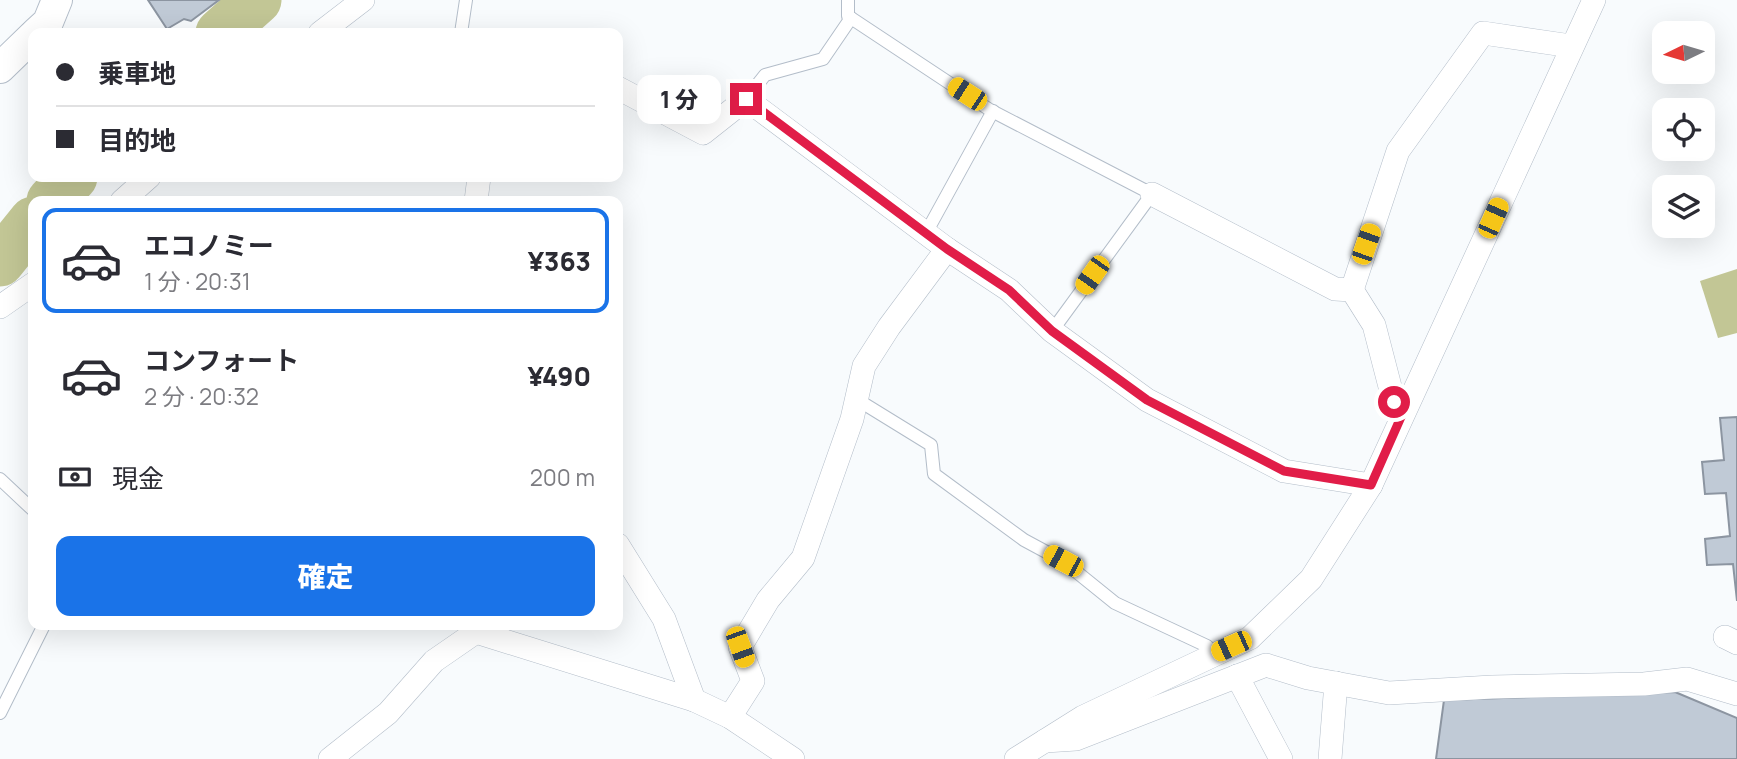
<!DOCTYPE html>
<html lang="ja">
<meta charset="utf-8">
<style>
:root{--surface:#fff;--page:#f2f2f3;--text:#2b2b33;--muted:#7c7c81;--line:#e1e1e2;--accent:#1a73e8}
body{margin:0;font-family:Manrope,"Noto Sans JP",sans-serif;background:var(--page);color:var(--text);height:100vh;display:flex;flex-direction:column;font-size:26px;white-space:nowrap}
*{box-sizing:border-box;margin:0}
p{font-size:23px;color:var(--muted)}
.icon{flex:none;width:38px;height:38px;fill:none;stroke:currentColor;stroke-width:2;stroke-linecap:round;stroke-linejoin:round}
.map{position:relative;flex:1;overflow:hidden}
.details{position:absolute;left:28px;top:196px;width:595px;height:434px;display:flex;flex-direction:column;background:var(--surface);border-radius:14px;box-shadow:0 7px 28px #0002}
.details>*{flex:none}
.banner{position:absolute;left:28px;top:28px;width:595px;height:154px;border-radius:14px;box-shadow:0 7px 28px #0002;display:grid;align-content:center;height:154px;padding:0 28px;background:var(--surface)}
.needle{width:46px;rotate:265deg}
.fabs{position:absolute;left:1652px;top:21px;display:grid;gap:14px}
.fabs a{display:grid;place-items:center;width:63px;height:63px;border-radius:14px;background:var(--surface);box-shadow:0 7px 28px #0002;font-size:35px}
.end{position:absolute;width:32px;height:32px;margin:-16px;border:9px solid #e11d48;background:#fff;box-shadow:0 0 0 4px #fff}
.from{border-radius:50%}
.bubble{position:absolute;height:49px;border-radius:14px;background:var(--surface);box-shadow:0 7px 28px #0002;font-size:23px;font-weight:800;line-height:49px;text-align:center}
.car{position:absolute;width:21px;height:42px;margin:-21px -10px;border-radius:9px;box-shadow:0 0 5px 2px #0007;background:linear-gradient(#f5c518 24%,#345 0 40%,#f5c518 0 76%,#345 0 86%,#f5c518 0)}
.banner b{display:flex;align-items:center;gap:24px;height:66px;font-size:26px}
.banner b+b{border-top:2px solid var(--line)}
.banner i{width:18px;height:18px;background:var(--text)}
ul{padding:12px 0 0;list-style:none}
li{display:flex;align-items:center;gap:21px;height:105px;margin:0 14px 10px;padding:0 14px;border:4px solid transparent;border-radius:14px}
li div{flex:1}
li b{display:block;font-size:26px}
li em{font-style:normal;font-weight:800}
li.active{border-color:var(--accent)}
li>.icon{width:63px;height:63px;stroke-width:1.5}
.pay{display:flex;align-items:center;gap:18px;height:77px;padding:0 28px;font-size:26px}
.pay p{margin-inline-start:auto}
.button{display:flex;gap:14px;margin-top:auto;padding:14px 28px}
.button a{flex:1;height:80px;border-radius:14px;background:var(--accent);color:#fff;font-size:28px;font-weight:800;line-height:80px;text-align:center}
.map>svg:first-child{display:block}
</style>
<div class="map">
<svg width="1737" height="759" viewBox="0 0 1737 759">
<rect width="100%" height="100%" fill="#f8fbfd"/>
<path fill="#c2c695" d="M 1737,269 L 1737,333 L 1718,338 L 1700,281 Z"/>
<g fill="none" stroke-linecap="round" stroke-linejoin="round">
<g stroke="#c2c695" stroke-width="49">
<path d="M 220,33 L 257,0"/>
<path d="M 51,201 L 73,177"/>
<path d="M 0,262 L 33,221"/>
</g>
</g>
<g fill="#c0cad6" stroke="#8c95a1" stroke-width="2">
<path d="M 148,0 L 219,0 L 191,21 L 184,19 L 167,29 Z"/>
<path d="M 1737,417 L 1737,601 L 1733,564 L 1707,565 L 1705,539 L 1730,536 L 1726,493 L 1705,494 L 1702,462 L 1724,460 L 1720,418 Z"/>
<path d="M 1675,692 L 1737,718 L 1737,759 L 1436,759 L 1444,700 Z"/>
</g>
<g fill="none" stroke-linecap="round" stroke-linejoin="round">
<defs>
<g id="service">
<path d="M 848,0 L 848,16 L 851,18 L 990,110 L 1152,194 L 1052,331"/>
<path d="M 461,33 L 466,0"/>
<path d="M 746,99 L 765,75 L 823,59 L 851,18"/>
<path d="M 926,233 L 993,111"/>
<path d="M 856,403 L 866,405 L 931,445 L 934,474 L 1024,540 L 1063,561 L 1115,603 L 1207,646 L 1212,655"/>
<path d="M 0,479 L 33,510"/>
<path d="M 0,713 L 44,625"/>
</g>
<g id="minor">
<path d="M 320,33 L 363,0"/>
<path d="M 618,88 L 703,133 L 746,99 L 947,249"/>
<path d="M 1152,194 L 1335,289 L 1352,290 L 1398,151 L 1483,33 L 1571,46"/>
<path d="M 122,201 L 149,177"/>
<path d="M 476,201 L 479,177"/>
<path d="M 1352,290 L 1374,325 L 1394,402 L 1401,417"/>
<path d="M 0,307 L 33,284"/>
<path d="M 618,545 L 664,619 L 694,700"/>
<path d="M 470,625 L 476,632 L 694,700 L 730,717 L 793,759"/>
<path d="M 1725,637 L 1737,643"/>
<path d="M 1237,676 L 1281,759"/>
<path d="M 730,717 L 753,681 L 740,647 L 768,600 L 803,558 L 852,419 L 864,366 L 889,327 L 947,249 L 1009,290 L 1052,331 L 1147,400 L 1284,471 L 1371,485"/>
<path d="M 1045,741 L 1076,739 L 1266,665 L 1308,678 L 1389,693 L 1492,687 L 1644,684 L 1687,679 L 1737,694"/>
<path d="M 330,759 L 388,713 L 434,661 L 476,632"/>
<path d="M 1016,759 L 1083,717 L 1250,638 L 1311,579 L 1371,485 L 1594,0"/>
<path d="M 1330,759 L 1336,683"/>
</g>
<g id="tertiary">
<path d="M 36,33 L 48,22 L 57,0"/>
<path d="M 0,68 L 33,36"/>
</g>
</defs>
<use href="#service" stroke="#b3bdc9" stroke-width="14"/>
<use href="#minor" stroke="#b3bdc9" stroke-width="24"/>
<use href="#tertiary" stroke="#b3bdc9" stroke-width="32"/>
<use href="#service" stroke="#fff" stroke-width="12"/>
<use href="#minor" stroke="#fff" stroke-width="23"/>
<use href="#tertiary" stroke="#fff" stroke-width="30"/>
</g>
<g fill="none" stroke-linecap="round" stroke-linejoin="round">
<path stroke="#e11d48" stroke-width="9" d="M 746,99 L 947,249 L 1009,290 L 1052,331 L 1147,400 L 1284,471 L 1371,485 L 1401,417 L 1394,402"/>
</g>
</svg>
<div class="fabs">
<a><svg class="needle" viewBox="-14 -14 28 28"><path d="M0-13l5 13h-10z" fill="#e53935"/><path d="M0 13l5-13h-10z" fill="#7c7c81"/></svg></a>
<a><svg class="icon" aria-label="locate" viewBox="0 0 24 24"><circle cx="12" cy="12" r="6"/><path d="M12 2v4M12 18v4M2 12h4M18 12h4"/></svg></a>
<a><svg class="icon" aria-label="layers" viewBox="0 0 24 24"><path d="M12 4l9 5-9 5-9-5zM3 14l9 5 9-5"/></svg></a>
</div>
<i class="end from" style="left:1394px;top:402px"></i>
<i class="end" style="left:746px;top:99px"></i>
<div class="bubble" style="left:637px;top:75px;width:84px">1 分</div>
<i class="car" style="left:967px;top:94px;rotate:303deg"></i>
<i class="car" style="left:1493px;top:218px;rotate:24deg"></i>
<i class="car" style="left:1366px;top:244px;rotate:19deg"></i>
<i class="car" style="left:1092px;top:275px;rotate:215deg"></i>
<i class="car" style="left:1063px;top:561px;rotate:298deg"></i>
<i class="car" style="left:1231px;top:646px;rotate:246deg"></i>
<i class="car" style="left:740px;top:647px;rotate:160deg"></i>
<div class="banner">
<b><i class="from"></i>乗車地</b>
<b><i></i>目的地</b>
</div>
<section class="details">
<ul>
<li class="active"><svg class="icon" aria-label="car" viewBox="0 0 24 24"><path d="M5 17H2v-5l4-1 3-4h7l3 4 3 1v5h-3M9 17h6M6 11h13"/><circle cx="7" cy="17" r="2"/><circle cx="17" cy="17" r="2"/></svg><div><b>エコノミー</b><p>1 分 · 20:31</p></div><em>¥363</em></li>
<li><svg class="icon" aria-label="car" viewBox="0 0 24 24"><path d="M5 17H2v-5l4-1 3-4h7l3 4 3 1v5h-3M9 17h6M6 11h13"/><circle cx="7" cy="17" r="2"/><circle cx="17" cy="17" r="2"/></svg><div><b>コンフォート</b><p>2 分 · 20:32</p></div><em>¥490</em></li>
</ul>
<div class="pay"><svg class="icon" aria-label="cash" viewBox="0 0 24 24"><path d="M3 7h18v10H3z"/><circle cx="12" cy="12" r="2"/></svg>現金<p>200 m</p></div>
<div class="button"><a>確定</a></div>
</section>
</div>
